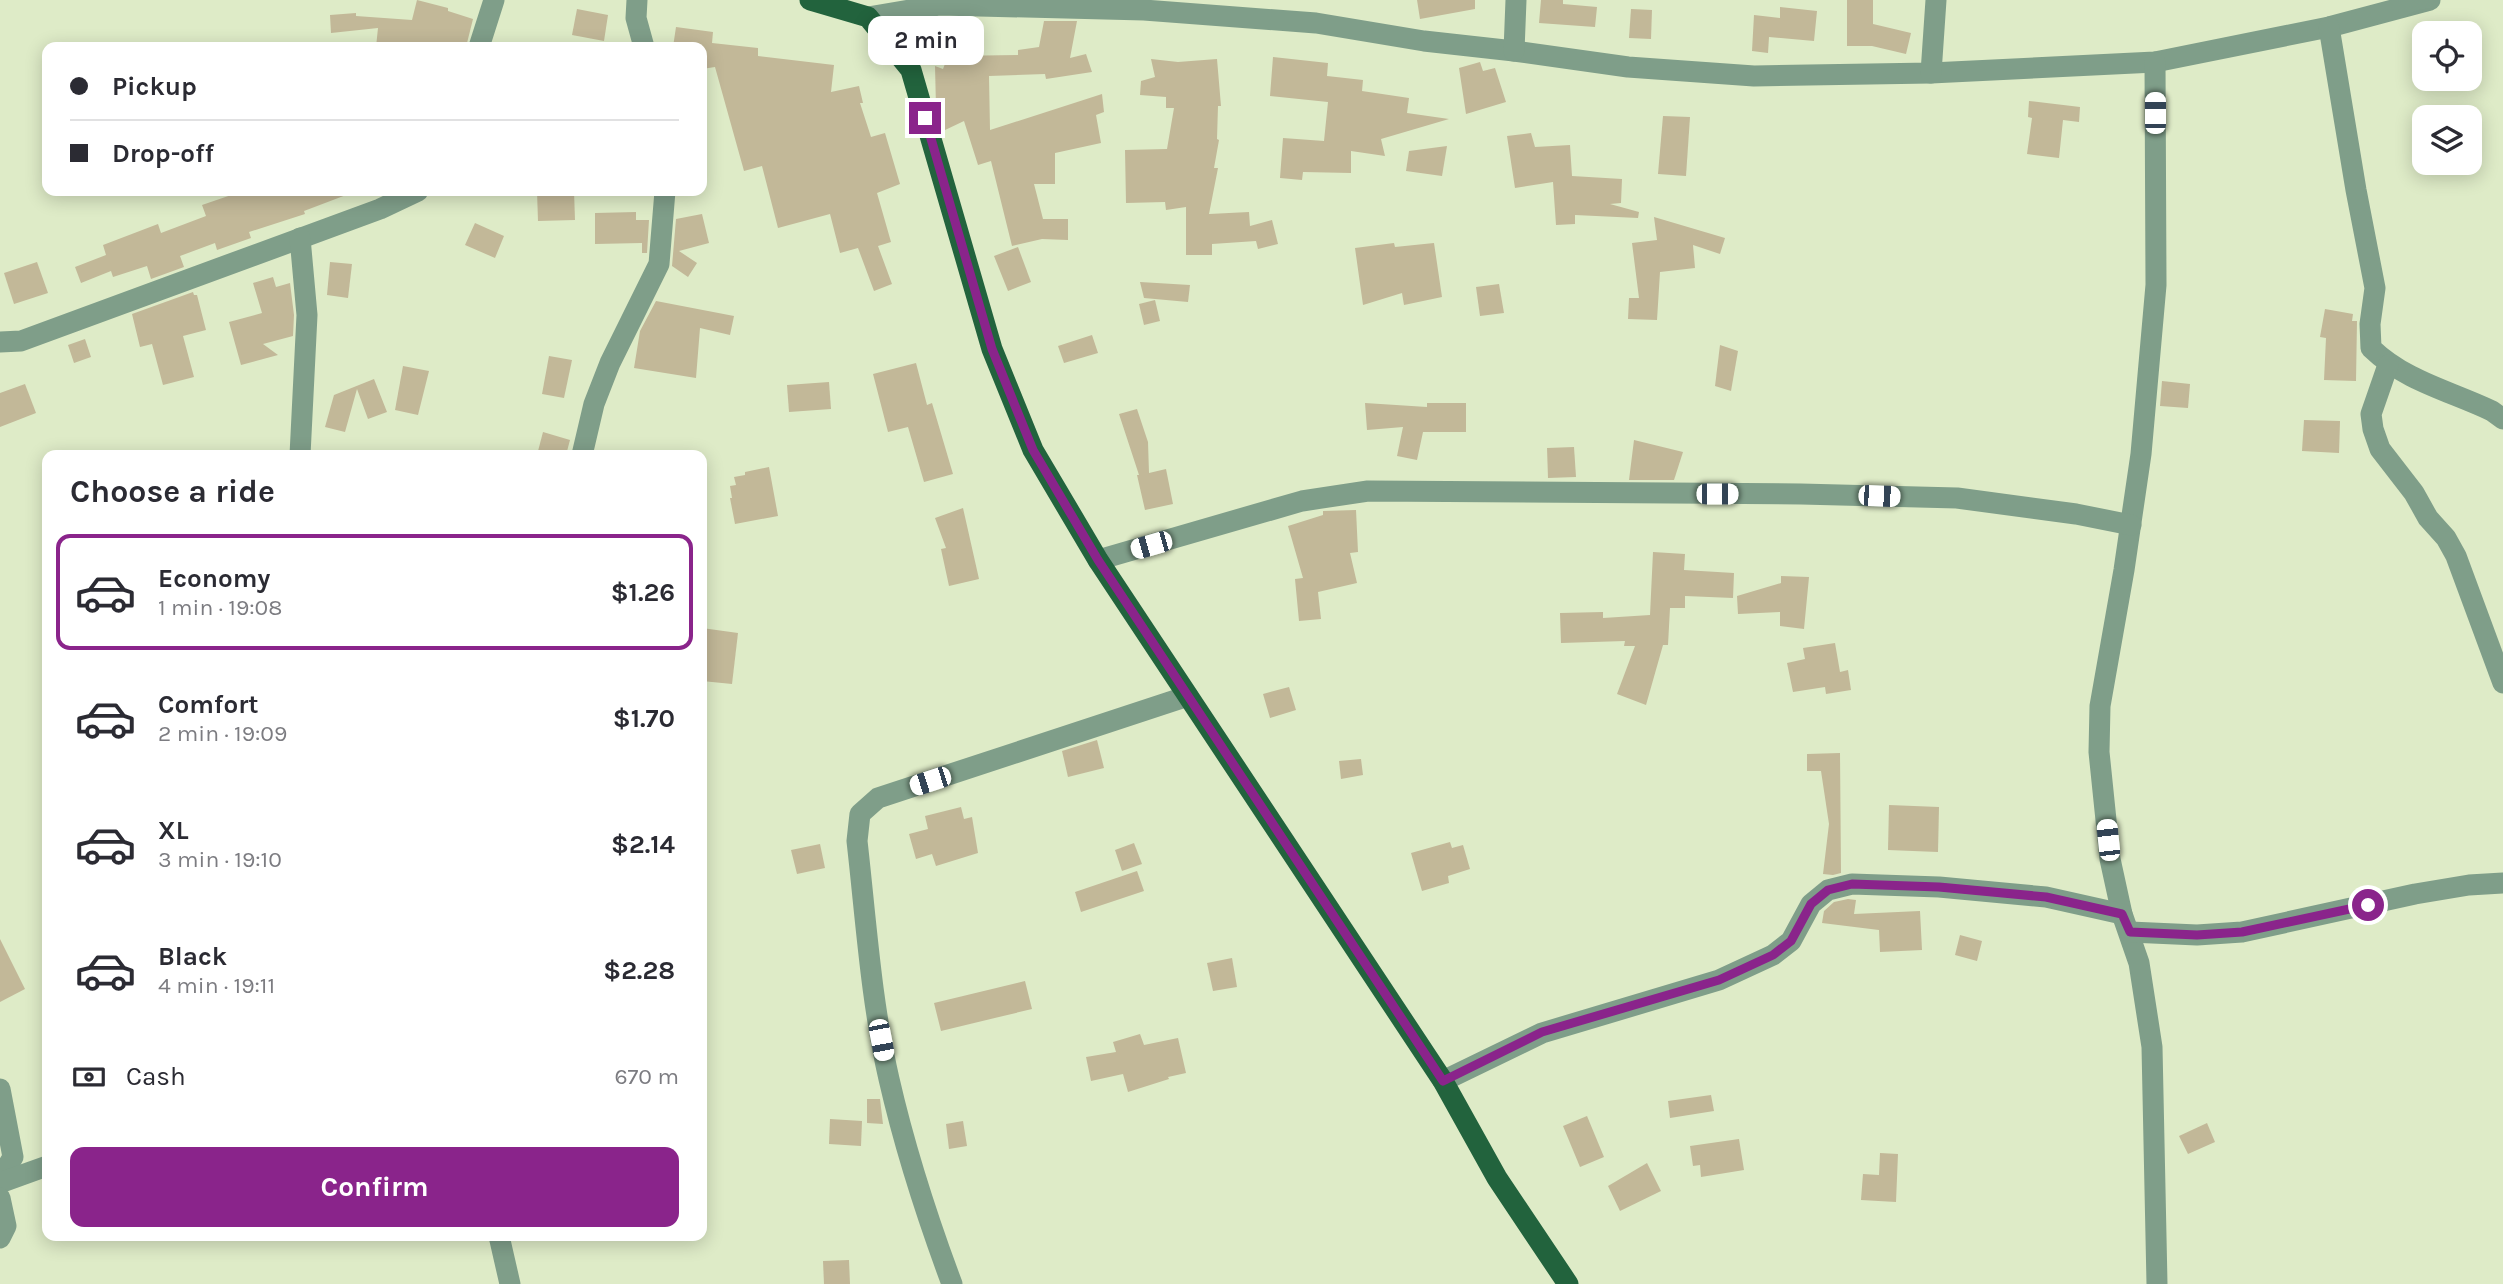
<!DOCTYPE html>
<meta charset="utf-8">
<style>
:root{--surface:#fff;--page:#f7f7f7;--text:#2b2b33;--muted:#7c7c81;--line:#e1e1e2;--accent:#8a248b}
body{margin:0;font-family:Karla,sans-serif;background:var(--page);color:var(--text);height:100vh;display:flex;flex-direction:column;font-size:26px;white-space:nowrap}
*{box-sizing:border-box;margin:0}
p{font-size:23px;color:var(--muted)}
.icon{flex:none;width:38px;height:38px;fill:none;stroke:currentColor;stroke-width:2;stroke-linecap:round;stroke-linejoin:round}
.map{position:relative;flex:1;overflow:hidden}
.details{position:absolute;left:42px;top:450px;width:665px;height:791px;display:flex;flex-direction:column;background:var(--surface);border-radius:14px;box-shadow:0 4px 18px #0003}
.details>*{flex:none}
.hud{position:absolute;left:42px;top:42px;width:665px;height:154px;border-radius:14px;box-shadow:0 4px 18px #0003;display:grid;align-content:center;height:154px;padding:0 28px;background:var(--surface)}
.controls{position:absolute;left:2412px;top:21px;display:grid;gap:14px}
.controls a{display:grid;place-items:center;width:70px;height:70px;border-radius:14px;background:var(--surface);box-shadow:0 4px 18px #0003;font-size:35px}
.end{position:absolute;width:32px;height:32px;margin:-16px;border:9px solid #8a248b;background:#fff;box-shadow:0 0 0 4px #fff}
.from{border-radius:50%}
.bubble{position:absolute;height:49px;border-radius:14px;background:var(--surface);box-shadow:0 4px 18px #0003;font-size:23px;font-weight:700;line-height:49px;text-align:center}
.car{position:absolute;width:21px;height:42px;margin:-21px -10px;border-radius:9px;box-shadow:0 0 5px 2px #0007;background:linear-gradient(#fff 24%,#345 0 40%,#fff 0 76%,#345 0 86%,#fff 0)}
.hud b{display:flex;align-items:center;gap:24px;height:66px;font-size:26px}
.hud b+b{border-top:2px solid var(--line)}
.hud i{width:18px;height:18px;background:var(--text)}
ul{padding:0;list-style:none}
li{display:flex;align-items:center;gap:21px;height:116px;margin:0 14px 10px;padding:0 14px;border:4px solid transparent;border-radius:14px}
li div{flex:1}
li b{display:block;font-size:26px}
li em{font-style:normal;font-weight:700}
li.on{border-color:var(--accent)}
li>.icon{width:63px;height:63px;stroke-width:1.5}
h2{padding:0 28px;font-size:32px;line-height:84px}
.pay{display:flex;align-items:center;gap:18px;height:77px;padding:0 28px;font-size:26px}
.pay p{margin-inline-start:auto}
.action{display:flex;gap:14px;margin-top:auto;padding:14px 28px}
.action a{flex:1;height:80px;border-radius:14px;background:var(--accent);color:#fff;font-size:28px;font-weight:700;line-height:80px;text-align:center}
.map>svg:first-child{display:block}
</style>
<div class="map">
<svg width="2503" height="1284" viewBox="0 0 2503 1284">
<rect width="100%" height="100%" fill="#deebc7"/>
<g fill="#c2b898">
<path d="M 417,0 L 448,8 L 448,11 L 473,19 L 466,47 L 376,47 L 378,28 L 331,33 L 330,15 L 356,13 L 356,16 L 412,20 Z"/>
<path d="M 1417,0 L 1475,0 L 1475,9 L 1420,19 Z"/>
<path d="M 1541,0 L 1563,0 L 1563,4 L 1597,7 L 1595,27 L 1539,23 Z"/>
<path d="M 1847,0 L 1873,0 L 1873,24 L 1911,33 L 1906,54 L 1872,46 L 1847,46 Z"/>
<path d="M 1780,7 L 1817,11 L 1814,41 L 1769,37 L 1768,53 L 1752,51 L 1754,15 L 1780,18 Z"/>
<path d="M 577,9 L 608,15 L 604,41 L 572,35 Z"/>
<path d="M 1631,9 L 1652,10 L 1651,39 L 1629,38 Z"/>
<path d="M 1044,21 L 1077,21 L 1070,58 L 1086,54 L 1092,72 L 1046,79 L 1045,74 L 989,76 L 990,130 L 1102,94 L 1104,112 L 1096,115 L 1101,143 L 1055,153 L 1055,184 L 1034,184 L 1043,219 L 1068,219 L 1068,240 L 1042,239 L 1012,246 L 991,161 L 978,165 L 964,121 L 943,131 L 941,128 L 936,107 L 935,66 L 943,69 L 948,56 L 1018,55 L 1018,50 L 1039,47 Z"/>
<path d="M 676,27 L 713,32 L 712,43 L 758,48 L 758,56 L 834,65 L 831,92 L 859,86 L 863,103 L 860,103 L 871,137 L 885,133 L 900,184 L 877,193 L 891,242 L 878,246 L 892,284 L 874,291 L 858,248 L 840,253 L 830,214 L 778,228 L 762,166 L 744,171 L 715,67 L 702,69 L 702,47 L 673,47 Z"/>
<path d="M 1273,57 L 1328,63 L 1327,76 L 1363,80 L 1362,91 L 1409,98 L 1407,113 L 1449,119 L 1381,139 L 1385,156 L 1351,151 L 1351,173 L 1303,172 L 1302,180 L 1280,178 L 1283,138 L 1324,141 L 1328,102 L 1270,96 Z"/>
<path d="M 1151,59 L 1178,62 L 1217,59 L 1221,106 L 1218,106 L 1217,139 L 1219,140 L 1214,168 L 1218,168 L 1209,214 L 1249,212 L 1250,226 L 1272,220 L 1278,244 L 1258,249 L 1256,241 L 1212,244 L 1212,255 L 1186,255 L 1186,207 L 1166,210 L 1165,202 L 1126,203 L 1125,150 L 1167,149 L 1174,108 L 1166,108 L 1166,97 L 1140,95 L 1141,81 L 1155,77 Z"/>
<path d="M 1480,62 L 1483,71 L 1495,68 L 1506,102 L 1466,114 L 1459,68 Z"/>
<path d="M 2029,101 L 2080,107 L 2079,122 L 2063,120 L 2059,158 L 2027,154 L 2032,118 L 2028,117 Z"/>
<path d="M 1663,116 L 1690,117 L 1686,176 L 1658,174 Z"/>
<path d="M 1531,133 L 1535,147 L 1570,145 L 1572,176 L 1622,179 L 1621,203 L 1610,204 L 1639,212 L 1638,218 L 1575,215 L 1575,224 L 1556,225 L 1553,182 L 1515,188 L 1507,136 Z"/>
<path d="M 1447,146 L 1442,176 L 1406,171 L 1409,151 Z"/>
<path d="M 243,191 L 283,191 L 284,194 L 295,191 L 354,192 L 304,211 L 305,214 L 249,232 L 251,238 L 217,250 L 215,243 L 180,256 L 184,267 L 151,279 L 147,266 L 113,277 L 111,271 L 81,283 L 75,267 L 106,255 L 103,245 L 158,224 L 161,233 L 206,216 L 202,205 Z"/>
<path d="M 537,191 L 574,191 L 575,220 L 538,221 Z"/>
<path d="M 636,212 L 636,220 L 649,220 L 647,253 L 642,253 L 642,243 L 595,244 L 595,213 Z"/>
<path d="M 702,214 L 709,243 L 679,251 L 697,263 L 688,277 L 672,266 L 676,219 Z"/>
<path d="M 1654,217 L 1725,238 L 1720,254 L 1693,245 L 1695,268 L 1660,272 L 1657,320 L 1628,319 L 1629,298 L 1639,298 L 1632,243 L 1657,240 Z"/>
<path d="M 475,223 L 504,236 L 495,258 L 465,245 Z"/>
<path d="M 1394,243 L 1395,247 L 1434,243 L 1442,297 L 1404,305 L 1402,293 L 1363,305 L 1355,248 Z"/>
<path d="M 1018,247 L 1031,282 L 1008,291 L 994,256 Z"/>
<path d="M 37,262 L 48,293 L 14,304 L 4,273 Z"/>
<path d="M 330,262 L 352,264 L 348,298 L 327,295 Z"/>
<path d="M 273,277 L 276,287 L 290,283 L 294,315 L 293,336 L 263,344 L 278,355 L 241,365 L 229,322 L 262,313 L 253,283 Z"/>
<path d="M 1140,282 L 1190,285 L 1188,302 L 1144,298 Z"/>
<path d="M 1499,284 L 1504,313 L 1480,316 L 1476,287 Z"/>
<path d="M 193,292 L 194,295 L 197,295 L 206,330 L 183,336 L 194,377 L 163,385 L 152,344 L 140,347 L 132,314 Z"/>
<path d="M 1155,300 L 1160,321 L 1144,325 L 1139,304 Z"/>
<path d="M 656,301 L 734,316 L 730,335 L 700,328 L 696,378 L 634,368 L 640,331 Z"/>
<path d="M 2325,309 L 2353,314 L 2352,321 L 2357,321 L 2356,381 L 2324,380 L 2326,338 L 2320,337 Z"/>
<path d="M 1092,335 L 1098,353 L 1064,363 L 1058,346 Z"/>
<path d="M 85,339 L 91,357 L 74,363 L 68,345 Z"/>
<path d="M 1720,345 L 1738,351 L 1731,391 L 1715,386 Z"/>
<path d="M 549,356 L 572,360 L 564,398 L 542,394 Z"/>
<path d="M 916,363 L 927,405 L 932,403 L 953,474 L 924,482 L 908,427 L 888,432 L 873,374 Z"/>
<path d="M 403,366 L 429,371 L 418,415 L 395,410 Z"/>
<path d="M 374,379 L 387,412 L 368,419 L 357,389 L 345,432 L 325,427 L 334,395 Z"/>
<path d="M 2162,381 L 2190,384 L 2188,408 L 2160,406 Z"/>
<path d="M 829,382 L 831,409 L 789,412 L 787,385 Z"/>
<path d="M 25,384 L 36,413 L 0,427 L 0,393 Z"/>
<path d="M 1365,403 L 1427,407 L 1427,403 L 1466,403 L 1466,432 L 1423,432 L 1417,460 L 1397,456 L 1403,427 L 1367,430 Z"/>
<path d="M 1137,409 L 1148,442 L 1149,473 L 1166,469 L 1173,504 L 1145,510 L 1137,475 L 1139,475 L 1119,414 Z"/>
<path d="M 2304,420 L 2340,421 L 2339,453 L 2302,451 Z"/>
<path d="M 543,432 L 570,440 L 566,455 L 537,455 Z"/>
<path d="M 1634,440 L 1683,452 L 1674,480 L 1629,480 Z"/>
<path d="M 1574,447 L 1576,477 L 1548,478 L 1547,448 Z"/>
<path d="M 769,467 L 778,516 L 735,524 L 730,498 L 732,498 L 730,486 L 736,485 L 734,477 L 745,475 L 745,472 Z"/>
<path d="M 963,508 L 979,579 L 949,586 L 941,549 L 946,548 L 935,518 Z"/>
<path d="M 1356,510 L 1358,552 L 1350,553 L 1357,583 L 1318,592 L 1321,619 L 1299,621 L 1295,579 L 1303,578 L 1288,526 L 1323,515 L 1323,511 Z"/>
<path d="M 1653,552 L 1685,554 L 1684,570 L 1734,573 L 1733,598 L 1685,596 L 1685,608 L 1670,608 L 1668,645 L 1663,645 L 1646,705 L 1617,694 L 1635,646 L 1624,646 L 1625,641 L 1561,643 L 1560,613 L 1603,612 L 1603,618 L 1650,615 Z"/>
<path d="M 1781,576 L 1809,577 L 1804,629 L 1780,626 L 1780,612 L 1738,614 L 1737,596 L 1781,583 Z"/>
<path d="M 702,628 L 738,633 L 732,684 L 702,681 Z"/>
<path d="M 1835,643 L 1840,672 L 1848,670 L 1851,690 L 1826,694 L 1825,687 L 1793,692 L 1787,663 L 1805,659 L 1803,648 Z"/>
<path d="M 1289,687 L 1296,710 L 1270,718 L 1263,694 Z"/>
<path d="M 1097,740 L 1104,768 L 1068,777 L 1062,751 Z"/>
<path d="M 1840,753 L 1841,873 L 1833,875 L 1823,874 L 1829,824 L 1821,771 L 1807,771 L 1807,754 Z"/>
<path d="M 1361,759 L 1363,775 L 1341,779 L 1339,761 Z"/>
<path d="M 1889,805 L 1939,807 L 1938,852 L 1888,850 Z"/>
<path d="M 961,807 L 964,819 L 972,817 L 978,853 L 936,866 L 932,854 L 916,859 L 909,834 L 928,829 L 925,816 Z"/>
<path d="M 1450,842 L 1452,848 L 1463,845 L 1470,869 L 1448,876 L 1449,883 L 1422,891 L 1411,853 Z"/>
<path d="M 1134,843 L 1142,864 L 1122,871 L 1115,850 Z"/>
<path d="M 820,844 L 825,868 L 797,874 L 791,850 Z"/>
<path d="M 1137,871 L 1144,891 L 1081,912 L 1075,892 Z"/>
<path d="M 1848,899 L 1856,900 L 1854,914 L 1920,911 L 1922,950 L 1880,952 L 1879,930 L 1822,923 L 1824,911 L 1834,902 Z"/>
<path d="M 1960,935 L 1982,941 L 1977,961 L 1955,955 Z"/>
<path d="M 0,939 L 25,989 L 0,1002 Z"/>
<path d="M 1232,958 L 1237,987 L 1213,991 L 1207,963 Z"/>
<path d="M 1025,981 L 1032,1009 L 941,1031 L 934,1003 Z"/>
<path d="M 1140,1034 L 1144,1045 L 1178,1038 L 1186,1073 L 1168,1077 L 1169,1079 L 1128,1092 L 1123,1074 L 1091,1081 L 1086,1057 L 1116,1052 L 1113,1042 Z"/>
<path d="M 1711,1095 L 1714,1111 L 1670,1118 L 1668,1101 Z"/>
<path d="M 867,1099 L 880,1099 L 883,1124 L 867,1123 Z"/>
<path d="M 1587,1116 L 1604,1157 L 1580,1167 L 1563,1126 Z"/>
<path d="M 830,1119 L 862,1121 L 861,1146 L 829,1144 Z"/>
<path d="M 963,1121 L 967,1146 L 949,1149 L 946,1124 Z"/>
<path d="M 2207,1123 L 2215,1142 L 2188,1154 L 2179,1136 Z"/>
<path d="M 1739,1139 L 1744,1170 L 1701,1177 L 1700,1165 L 1693,1166 L 1690,1146 Z"/>
<path d="M 1880,1153 L 1898,1154 L 1896,1202 L 1861,1200 L 1863,1174 L 1879,1175 Z"/>
<path d="M 1647,1163 L 1661,1191 L 1620,1211 L 1608,1186 Z"/>
<path d="M 849,1260 L 850,1284 L 824,1284 L 823,1261 Z"/>
</g>
<g fill="none" stroke-linecap="round" stroke-linejoin="round">
<g stroke="#7f9e89" stroke-width="21">
<path d="M 637,0 L 636,18 L 644,47"/>
<path d="M 868,17 L 940,5 L 1144,10 L 1316,23 L 1424,41 L 1514,51 L 1628,67 L 1754,76 L 1931,73 L 2155,62 L 2329,27 L 2430,0"/>
<path d="M 2329,27 L 2356,190 L 2375,288 L 2370,324 L 2371,348 C 2405,381 2450,391 2492,411 L 2503,419"/>
<path d="M 479,47 L 494,0"/>
<path d="M 1514,51 L 1516,0"/>
<path d="M 2155,62 L 2156,285 L 2141,454 L 2124,570 L 2100,706 L 2099,752 L 2110,859 L 2122,914 L 2139,963 L 2152,1047 L 2157,1284"/>
<path d="M 1931,73 L 1936,0"/>
<path d="M 0,342 L 21,341 L 380,209 L 418,191"/>
<path d="M 2388,365 L 2371,414 L 2373,429 L 2380,449 L 2414,493 L 2428,518 L 2446,538 L 2456,556 L 2503,683"/>
<path d="M 300,455 L 307,315 L 300,238"/>
<path d="M 582,455 L 594,404 L 610,363 L 659,264 L 665,191"/>
<path d="M 1098,560 L 1302,501 L 1368,491 L 1801,494 L 1957,498 L 2076,514 L 2131,525"/>
<path d="M 2130,932 L 2197,935 L 2242,932 L 2415,894 L 2469,885 L 2503,883"/>
<path d="M 1443,1081 L 1542,1033 L 1719,980 L 1773,955 L 1791,941 L 1811,904 L 1828,890 L 1852,884 L 1939,887 L 2046,897 L 2122,914"/>
<path d="M 0,1089 L 13,1157 L 0,1179"/>
<path d="M 0,1183 L 47,1166"/>
<path d="M 0,1198 L 6,1226 L 0,1238"/>
<path d="M 499,1236 L 510,1284"/>
<path d="M 952,1284 C 927,1217 905,1149 889,1079 C 871,1001 866,920 857,841 L 860,814 L 878,798 L 1188,696"/>
</g>
<path stroke="#22633d" stroke-width="21" d="M 810,0 L 868,17 L 911,70 L 992,349 L 1033,450 L 1098,560 L 1443,1081 L 1497,1178 L 1568,1284"/>
</g>
<g fill="none" stroke-linecap="round" stroke-linejoin="round">
<path stroke="#8a248b" stroke-width="9" d="M 925,118 L 992,349 L 1033,450 L 1098,560 L 1443,1081 L 1542,1032 L 1719,980 L 1773,955 L 1791,941 L 1811,904 L 1828,890 L 1852,884 L 1939,887 L 2046,897 L 2122,914 L 2130,932 L 2197,935 L 2242,932 L 2368,905"/>
</g>
</svg>
<div class="controls">
<a><svg class="icon" aria-label="locate" viewBox="0 0 24 24"><circle cx="12" cy="12" r="6"/><path d="M12 2v4M12 18v4M2 12h4M18 12h4"/></svg></a>
<a><svg class="icon" aria-label="layers" viewBox="0 0 24 24"><path d="M12 4l9 5-9 5-9-5zM3 14l9 5 9-5"/></svg></a>
</div>
<i class="end from" style="left:2368px;top:905px"></i>
<i class="end" style="left:925px;top:118px"></i>
<div class="bubble" style="left:868px;top:16px;width:116px">2 min</div>
<i class="car" style="left:2155px;top:113px;rotate:0deg"></i>
<i class="car" style="left:1717px;top:494px;rotate:90deg"></i>
<i class="car" style="left:1879px;top:496px;rotate:92deg"></i>
<i class="car" style="left:1151px;top:545px;rotate:254deg"></i>
<i class="car" style="left:930px;top:781px;rotate:252deg"></i>
<i class="car" style="left:2108px;top:840px;rotate:354deg"></i>
<i class="car" style="left:881px;top:1040px;rotate:169deg"></i>
<div class="hud">
<b><i class="from"></i>Pickup</b>
<b><i></i>Drop-off</b>
</div>
<section class="details">
<h2>Choose a ride</h2>
<ul>
<li class="on"><svg class="icon" aria-label="car" viewBox="0 0 24 24"><path d="M5 17H2v-5l4-1 3-4h7l3 4 3 1v5h-3M9 17h6M6 11h13"/><circle cx="7" cy="17" r="2"/><circle cx="17" cy="17" r="2"/></svg><div><b>Economy</b><p>1 min · 19:08</p></div><em>$1.26</em></li>
<li><svg class="icon" aria-label="car" viewBox="0 0 24 24"><path d="M5 17H2v-5l4-1 3-4h7l3 4 3 1v5h-3M9 17h6M6 11h13"/><circle cx="7" cy="17" r="2"/><circle cx="17" cy="17" r="2"/></svg><div><b>Comfort</b><p>2 min · 19:09</p></div><em>$1.70</em></li>
<li><svg class="icon" aria-label="car" viewBox="0 0 24 24"><path d="M5 17H2v-5l4-1 3-4h7l3 4 3 1v5h-3M9 17h6M6 11h13"/><circle cx="7" cy="17" r="2"/><circle cx="17" cy="17" r="2"/></svg><div><b>XL</b><p>3 min · 19:10</p></div><em>$2.14</em></li>
<li><svg class="icon" aria-label="car" viewBox="0 0 24 24"><path d="M5 17H2v-5l4-1 3-4h7l3 4 3 1v5h-3M9 17h6M6 11h13"/><circle cx="7" cy="17" r="2"/><circle cx="17" cy="17" r="2"/></svg><div><b>Black</b><p>4 min · 19:11</p></div><em>$2.28</em></li>
</ul>
<div class="pay"><svg class="icon" aria-label="cash" viewBox="0 0 24 24"><path d="M3 7h18v10H3z"/><circle cx="12" cy="12" r="2"/></svg>Cash<p>670 m</p></div>
<div class="action"><a>Confirm</a></div>
</section>
</div>
